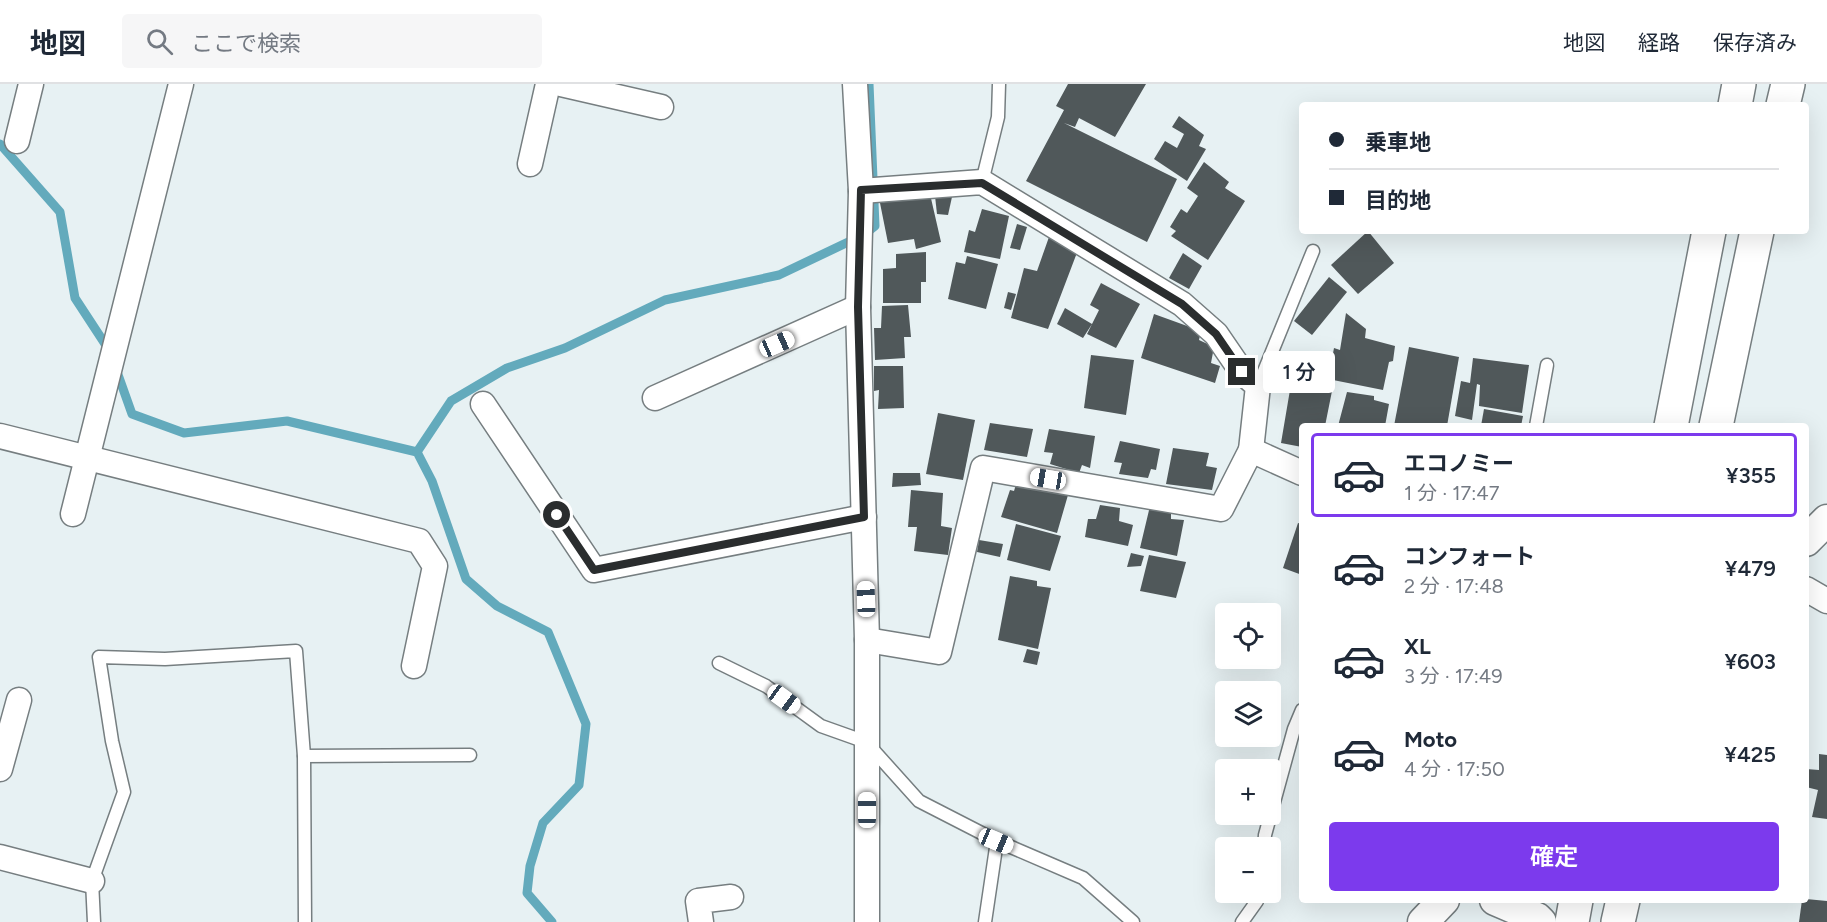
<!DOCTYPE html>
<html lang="ja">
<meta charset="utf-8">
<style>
:root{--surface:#fff;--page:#f6f6f7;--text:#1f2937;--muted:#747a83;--line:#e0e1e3;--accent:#7c3aed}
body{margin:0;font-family:Figtree,"Noto Sans JP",sans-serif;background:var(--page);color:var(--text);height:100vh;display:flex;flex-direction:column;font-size:22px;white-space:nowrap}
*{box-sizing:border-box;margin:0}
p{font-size:20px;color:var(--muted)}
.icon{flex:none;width:33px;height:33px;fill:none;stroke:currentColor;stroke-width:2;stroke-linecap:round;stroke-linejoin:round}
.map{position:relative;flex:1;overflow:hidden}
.panel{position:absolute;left:1299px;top:339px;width:510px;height:480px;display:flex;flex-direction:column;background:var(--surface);border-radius:6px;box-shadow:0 6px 24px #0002}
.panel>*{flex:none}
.hud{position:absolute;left:1299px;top:18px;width:510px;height:132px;border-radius:6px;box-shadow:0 6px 24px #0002;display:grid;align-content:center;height:132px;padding:0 30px;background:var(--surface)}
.buttons{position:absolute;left:1215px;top:519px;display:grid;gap:12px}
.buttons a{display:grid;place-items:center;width:66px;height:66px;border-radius:6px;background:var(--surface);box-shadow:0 6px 24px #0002;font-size:30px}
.end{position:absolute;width:27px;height:27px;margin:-14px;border:8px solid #2a2d2e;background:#fff;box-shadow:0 0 0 3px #fff}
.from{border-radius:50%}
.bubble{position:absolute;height:42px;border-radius:6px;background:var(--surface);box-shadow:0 6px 24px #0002;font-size:20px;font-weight:600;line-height:42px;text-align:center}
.car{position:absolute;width:18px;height:36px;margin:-18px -9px;border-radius:8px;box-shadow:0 0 4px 2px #0007;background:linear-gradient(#fff 24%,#345 0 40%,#fff 0 76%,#345 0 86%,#fff 0)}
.hud b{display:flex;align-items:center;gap:21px;height:57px;font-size:22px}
.hud b+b{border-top:2px solid var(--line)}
.hud i{width:15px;height:15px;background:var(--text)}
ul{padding:10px 0 0;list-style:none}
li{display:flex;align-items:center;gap:18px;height:84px;margin:0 12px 9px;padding:0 18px;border:3px solid transparent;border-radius:6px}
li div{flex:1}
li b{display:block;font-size:22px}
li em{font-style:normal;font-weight:600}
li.active{border-color:var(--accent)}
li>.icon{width:54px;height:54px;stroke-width:1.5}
.primary-button{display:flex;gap:12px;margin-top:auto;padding:12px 30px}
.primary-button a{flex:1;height:69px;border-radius:6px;background:var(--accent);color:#fff;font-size:24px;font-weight:600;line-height:69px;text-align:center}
header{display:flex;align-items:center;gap:36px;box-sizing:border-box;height:84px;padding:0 30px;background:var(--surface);border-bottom:2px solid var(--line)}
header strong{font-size:28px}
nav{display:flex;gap:33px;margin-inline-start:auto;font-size:21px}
.search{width:420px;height:54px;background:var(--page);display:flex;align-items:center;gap:15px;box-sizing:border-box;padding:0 21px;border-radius:6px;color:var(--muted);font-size:22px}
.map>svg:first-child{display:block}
</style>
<header>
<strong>地図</strong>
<div class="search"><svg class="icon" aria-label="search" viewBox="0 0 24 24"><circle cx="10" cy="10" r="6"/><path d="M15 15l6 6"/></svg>ここで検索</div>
<nav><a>地図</a><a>経路</a><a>保存済み</a></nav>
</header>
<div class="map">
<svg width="1827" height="838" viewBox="0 0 1827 838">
<rect width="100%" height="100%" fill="#e7f1f3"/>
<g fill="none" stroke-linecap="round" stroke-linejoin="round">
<g stroke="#63aabc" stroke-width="9">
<path d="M 0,60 L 60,128 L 75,214 L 109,266"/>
<path d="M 116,285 L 132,330 L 184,349 L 287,337 L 417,368 L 432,397 L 466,495 L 497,522 L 548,548 L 586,640 L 579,701 L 543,739 L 530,782 L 527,809 L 552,838"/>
<path d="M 417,368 L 451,317 L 507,284 L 565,264 L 665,216 L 779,191 L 865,150 L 875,142 L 869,0"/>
</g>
</g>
<g fill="#50585a">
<path d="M 1068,0 L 1146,0 L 1115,53 L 1079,34 L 1075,43 L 1064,39 L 1177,95 L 1147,158 L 1026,97 L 1064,26 L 1056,22 Z"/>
<path d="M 1179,32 L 1204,51 L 1199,62 L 1206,65 L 1187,97 L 1154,75 L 1165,57 L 1177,64 L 1184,50 L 1172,43 Z"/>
<path d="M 1204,78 L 1229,98 L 1225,104 L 1245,117 L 1208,176 L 1171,152 L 1176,147 L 1170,143 L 1181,125 L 1187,129 L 1198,112 L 1187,104 Z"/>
<path d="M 930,110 L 941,158 L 916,165 L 914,155 L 888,159 L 880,119 Z"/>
<path d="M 935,112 L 952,113 L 948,131 L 937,130 Z"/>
<path d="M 982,125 L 1009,132 L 1000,175 L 964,168 L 969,146 L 975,148 Z"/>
<path d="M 1017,140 L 1027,143 L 1020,166 L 1010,164 Z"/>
<path d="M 1368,147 L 1394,179 L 1358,210 L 1331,181 Z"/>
<path d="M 1049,153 L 1078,166 L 1048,245 L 1011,234 L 1024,184 L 1037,187 Z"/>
<path d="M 926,168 L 926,198 L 921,198 L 921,219 L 883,219 L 883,185 L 896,184 L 896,170 Z"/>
<path d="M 1183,169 L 1202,182 L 1189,205 L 1169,194 Z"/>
<path d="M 967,172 L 998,180 L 986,225 L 948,215 L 956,178 L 965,180 Z"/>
<path d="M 1329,193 L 1347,208 L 1312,251 L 1294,237 Z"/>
<path d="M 1101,199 L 1140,220 L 1116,264 L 1087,250 L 1092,240 L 1083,254 L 1057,240 L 1065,224 L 1092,240 L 1099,226 L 1090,221 Z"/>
<path d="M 1008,208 L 1016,210 L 1011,226 L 1004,224 Z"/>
<path d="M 908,221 L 911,253 L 904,253 L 905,274 L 875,276 L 874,244 L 881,244 L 882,222 Z"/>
<path d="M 1346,229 L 1366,245 L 1365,254 L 1395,262 L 1393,277 L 1389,278 L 1383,306 L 1328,295 L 1334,264 L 1340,266 Z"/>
<path d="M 1154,230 L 1201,247 L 1199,256 L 1214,263 L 1211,279 L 1220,282 L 1215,299 L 1141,274 Z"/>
<path d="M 1409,263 L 1459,273 L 1447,342 L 1394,342 Z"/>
<path d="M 1091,271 L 1134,276 L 1126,331 L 1084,324 Z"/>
<path d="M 1473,274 L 1529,281 L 1522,329 L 1479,322 L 1480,301 L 1477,300 L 1472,336 L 1455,332 L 1461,297 L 1470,299 Z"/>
<path d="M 1301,278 L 1327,283 L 1323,302 L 1275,294 L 1277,280 L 1301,284 Z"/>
<path d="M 874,282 L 903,282 L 904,324 L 878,325 L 879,306 L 874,307 Z"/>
<path d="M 1291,300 L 1332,307 L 1325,342 L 1302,342 L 1302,363 L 1281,359 Z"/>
<path d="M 1347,308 L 1374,312 L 1374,316 L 1389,320 L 1385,342 L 1338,342 Z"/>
<path d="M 1484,325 L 1523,332 L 1521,342 L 1481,342 Z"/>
<path d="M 938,329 L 975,336 L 963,396 L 926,390 Z"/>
<path d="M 990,339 L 1033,345 L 1027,373 L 984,366 Z"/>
<path d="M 1049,345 L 1095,352 L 1090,384 L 1082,381 L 1079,389 L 1050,380 L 1053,369 L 1044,368 Z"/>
<path d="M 1120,357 L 1160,365 L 1156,386 L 1151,385 L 1148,394 L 1119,390 L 1122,379 L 1114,378 Z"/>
<path d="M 1173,364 L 1209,369 L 1206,382 L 1217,384 L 1212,406 L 1166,400 Z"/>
<path d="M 893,389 L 920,389 L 921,401 L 892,403 Z"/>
<path d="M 1017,397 L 1068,411 L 1057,449 L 1001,433 L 1010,406 L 1014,407 Z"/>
<path d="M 911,406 L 943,409 L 941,442 L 952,444 L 948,471 L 914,467 L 917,443 L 908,443 Z"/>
<path d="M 1100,421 L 1120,424 L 1119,437 L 1133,441 L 1128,462 L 1085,453 L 1088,435 L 1096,435 Z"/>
<path d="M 1150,422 L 1171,426 L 1171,435 L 1184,436 L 1177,472 L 1140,464 Z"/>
<path d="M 1298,439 L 1302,440 L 1302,491 L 1283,484 Z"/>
<path d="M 1016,440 L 1061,452 L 1050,487 L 1007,476 Z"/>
<path d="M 979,456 L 1003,460 L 1000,473 L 977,468 Z"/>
<path d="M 1131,469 L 1144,472 L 1141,482 L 1127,483 Z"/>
<path d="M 1149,471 L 1186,478 L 1176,514 L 1140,507 Z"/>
<path d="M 1010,492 L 1037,497 L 1037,502 L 1051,504 L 1038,565 L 998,556 Z"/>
<path d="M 1027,565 L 1040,568 L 1037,581 L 1023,578 Z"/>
<path d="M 1819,670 L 1827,671 L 1827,735 L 1812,733 L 1818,706 L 1806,703 L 1806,685 L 1819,686 Z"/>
<path d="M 1806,815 L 1827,817 L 1827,838 L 1799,838 L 1802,816 Z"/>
</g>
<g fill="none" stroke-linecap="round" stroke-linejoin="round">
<defs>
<g id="service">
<path d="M 982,98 L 998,33 L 999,0"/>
<path d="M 1258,302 L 1313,167"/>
<path d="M 1536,342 L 1547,281"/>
<path d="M 719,579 L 766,602 L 821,642 L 866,658 L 919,717 L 997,757 L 1083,794 L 1133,838"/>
<path d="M 304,672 L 470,671"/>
<path d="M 1264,764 L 1265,751 L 1294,645 L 1302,626"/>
<path d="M 94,838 L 92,797 L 124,708 L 112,657 L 99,573 L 165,575 L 296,567 L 304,672 L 305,838"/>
<path d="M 985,838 L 997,757"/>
<path d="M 1242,838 L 1257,817 L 1258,808"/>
</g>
<g id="minor">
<path d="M 561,0 L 661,23"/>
<path d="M 855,0 L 861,107 L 858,223 L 867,556 L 867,838"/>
<path d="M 17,57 L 31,0"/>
<path d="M 530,80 L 548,0"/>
<path d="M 861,107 L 982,98 L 1182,220 L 1216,250 L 1242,288 L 1258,302 L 1251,366"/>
<path d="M 655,314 L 858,223"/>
<path d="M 483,320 L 594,486 L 864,433"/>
<path d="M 0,352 L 419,457 L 435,482 L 414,582"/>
<path d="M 73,430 L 181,0"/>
<path d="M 1806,505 L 1827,517"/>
<path d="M 867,556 L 939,568 L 983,384 L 1221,425 L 1251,366 L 1302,389"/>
<path d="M 0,685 L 19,616"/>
<path d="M 0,773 L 92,797"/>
<path d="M 701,838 L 698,817 L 731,813"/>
</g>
<g id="tertiary">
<path d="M 1806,457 L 1827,436"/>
<path d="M 1495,816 L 1537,834 L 1541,838"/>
<path d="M 1423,838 L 1444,816"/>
</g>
<g id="secondary">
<path d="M 1735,21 L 1739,0"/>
<path d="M 1783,21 L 1788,0"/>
<path d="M 1671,342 L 1709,147"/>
<path d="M 1716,342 L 1757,147"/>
<path d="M 1572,838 L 1576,816"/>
<path d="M 1618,838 L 1623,816"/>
</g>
</defs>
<use href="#service" stroke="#767e80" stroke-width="15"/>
<use href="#minor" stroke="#767e80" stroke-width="27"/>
<use href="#tertiary" stroke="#767e80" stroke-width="33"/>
<use href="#secondary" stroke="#767e80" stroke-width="36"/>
<use href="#service" stroke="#fff" stroke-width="12"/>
<use href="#minor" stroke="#fff" stroke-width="24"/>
<use href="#tertiary" stroke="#fff" stroke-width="30"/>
<use href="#secondary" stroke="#fff" stroke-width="33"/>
</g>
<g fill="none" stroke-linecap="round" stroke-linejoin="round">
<path stroke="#2a2d2e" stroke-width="8" d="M 557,431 L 594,486 L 864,433 L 858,223 L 861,106 L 982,99 L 1182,220 L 1216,250 L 1242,288"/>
</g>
</svg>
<div class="buttons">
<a><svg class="icon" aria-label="locate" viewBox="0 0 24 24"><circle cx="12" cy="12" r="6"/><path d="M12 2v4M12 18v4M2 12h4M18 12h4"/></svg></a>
<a><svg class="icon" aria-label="layers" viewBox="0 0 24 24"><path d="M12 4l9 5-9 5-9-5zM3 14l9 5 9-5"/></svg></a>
<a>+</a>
<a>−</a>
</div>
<i class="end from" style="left:557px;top:431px"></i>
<i class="end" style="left:1242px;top:288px"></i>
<div class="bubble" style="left:1263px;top:267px;width:72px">1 分</div>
<i class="car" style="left:777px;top:260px;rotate:66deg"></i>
<i class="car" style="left:1048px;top:395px;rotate:280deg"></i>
<i class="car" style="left:866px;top:515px;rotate:358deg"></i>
<i class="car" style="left:784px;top:615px;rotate:126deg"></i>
<i class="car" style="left:867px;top:726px;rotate:0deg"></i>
<i class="car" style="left:996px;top:757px;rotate:113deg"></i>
<div class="hud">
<b><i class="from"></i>乗車地</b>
<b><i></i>目的地</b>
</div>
<section class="panel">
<ul>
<li class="active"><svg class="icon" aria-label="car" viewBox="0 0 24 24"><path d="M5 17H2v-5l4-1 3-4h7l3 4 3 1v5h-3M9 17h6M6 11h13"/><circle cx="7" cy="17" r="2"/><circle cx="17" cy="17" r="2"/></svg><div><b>エコノミー</b><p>1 分 · 17:47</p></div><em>¥355</em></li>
<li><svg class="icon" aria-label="car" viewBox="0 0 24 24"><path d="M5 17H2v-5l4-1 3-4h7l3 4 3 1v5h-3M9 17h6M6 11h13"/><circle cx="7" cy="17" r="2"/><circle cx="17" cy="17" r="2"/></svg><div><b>コンフォート</b><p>2 分 · 17:48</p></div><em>¥479</em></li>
<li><svg class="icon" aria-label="car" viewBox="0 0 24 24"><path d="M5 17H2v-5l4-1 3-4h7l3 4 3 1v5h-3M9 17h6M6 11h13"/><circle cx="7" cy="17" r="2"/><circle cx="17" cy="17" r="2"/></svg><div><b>XL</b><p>3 分 · 17:49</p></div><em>¥603</em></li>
<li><svg class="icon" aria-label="car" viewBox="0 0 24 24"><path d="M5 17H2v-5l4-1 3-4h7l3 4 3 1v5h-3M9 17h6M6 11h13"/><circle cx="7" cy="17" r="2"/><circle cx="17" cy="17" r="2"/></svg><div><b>Moto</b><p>4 分 · 17:50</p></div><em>¥425</em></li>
</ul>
<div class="primary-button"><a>確定</a></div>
</section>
</div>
